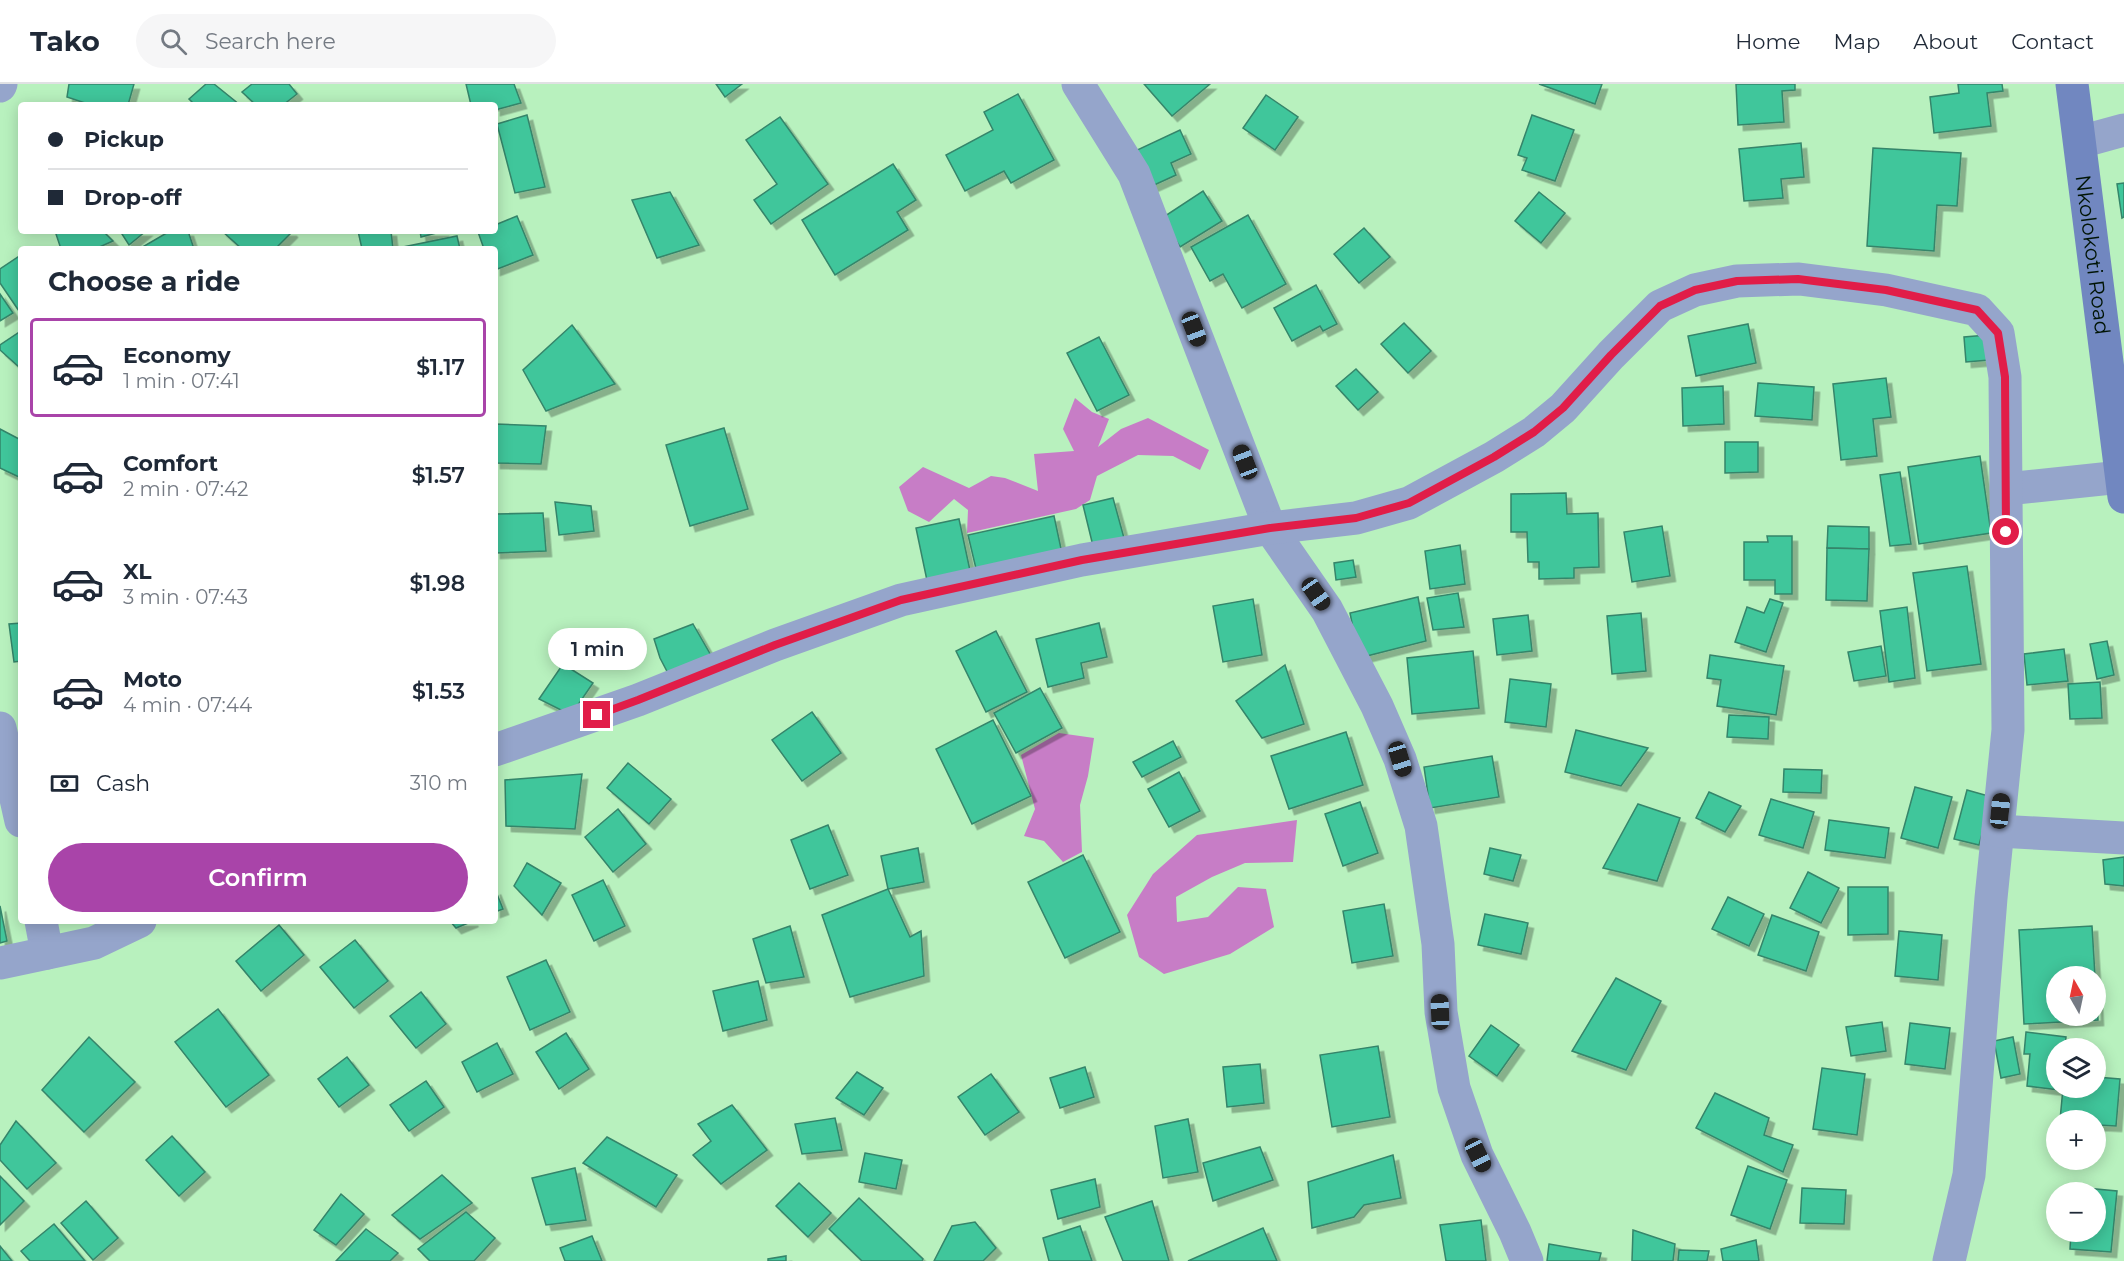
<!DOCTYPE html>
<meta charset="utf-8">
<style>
:root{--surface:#fff;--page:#f6f6f7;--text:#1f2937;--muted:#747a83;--line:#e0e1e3;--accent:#a944a9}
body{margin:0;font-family:Montserrat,sans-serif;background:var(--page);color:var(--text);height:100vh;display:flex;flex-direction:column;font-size:22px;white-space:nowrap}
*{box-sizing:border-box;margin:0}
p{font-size:20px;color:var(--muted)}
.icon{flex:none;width:33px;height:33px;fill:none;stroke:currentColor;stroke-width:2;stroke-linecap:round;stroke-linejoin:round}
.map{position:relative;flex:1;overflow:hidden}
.panel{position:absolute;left:18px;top:162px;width:480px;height:678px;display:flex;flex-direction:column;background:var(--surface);border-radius:6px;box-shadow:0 3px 15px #0003}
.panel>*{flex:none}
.banner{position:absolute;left:18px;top:18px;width:480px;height:132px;border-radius:6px;box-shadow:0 3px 15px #0003;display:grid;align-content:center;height:132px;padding:0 30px;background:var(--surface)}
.needle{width:39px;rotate:351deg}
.tools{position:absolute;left:2046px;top:882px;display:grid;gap:12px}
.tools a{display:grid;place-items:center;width:60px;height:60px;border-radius:50%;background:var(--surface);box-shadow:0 3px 15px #0003;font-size:30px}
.end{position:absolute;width:27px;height:27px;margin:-14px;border:8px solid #e11d48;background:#fff;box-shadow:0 0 0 3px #fff}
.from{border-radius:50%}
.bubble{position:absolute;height:42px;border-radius:21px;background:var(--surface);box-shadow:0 3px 15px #0003;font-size:20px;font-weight:600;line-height:42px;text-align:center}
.car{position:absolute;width:18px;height:36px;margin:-18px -9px;border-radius:8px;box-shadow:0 0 4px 2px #0007;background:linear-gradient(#222 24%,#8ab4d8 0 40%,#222 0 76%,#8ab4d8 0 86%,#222 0)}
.banner b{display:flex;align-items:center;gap:21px;height:57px;font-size:22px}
.banner b+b{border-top:2px solid var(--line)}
.banner i{width:15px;height:15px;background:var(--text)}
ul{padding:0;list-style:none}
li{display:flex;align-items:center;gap:18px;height:99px;margin:0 12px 9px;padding:0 18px;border:3px solid transparent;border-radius:6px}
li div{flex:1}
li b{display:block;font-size:22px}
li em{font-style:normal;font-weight:600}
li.on{border-color:var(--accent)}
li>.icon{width:54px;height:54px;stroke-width:1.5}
h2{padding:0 30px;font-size:27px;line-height:72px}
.pay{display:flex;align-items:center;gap:15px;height:66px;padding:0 30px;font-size:22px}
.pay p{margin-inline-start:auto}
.button{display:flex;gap:12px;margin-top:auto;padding:12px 30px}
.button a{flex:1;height:69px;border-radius:36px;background:var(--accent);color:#fff;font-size:24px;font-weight:600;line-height:69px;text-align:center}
header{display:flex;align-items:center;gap:36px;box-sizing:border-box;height:84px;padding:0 30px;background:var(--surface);border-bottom:2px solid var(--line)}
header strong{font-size:28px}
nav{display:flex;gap:33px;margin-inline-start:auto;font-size:21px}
.search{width:420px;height:54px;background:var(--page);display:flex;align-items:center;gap:15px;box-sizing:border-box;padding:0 21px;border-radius:33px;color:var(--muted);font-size:22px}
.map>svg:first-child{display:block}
</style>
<header>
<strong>Tako</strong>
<div class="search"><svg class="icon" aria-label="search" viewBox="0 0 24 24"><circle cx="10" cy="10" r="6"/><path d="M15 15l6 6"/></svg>Search here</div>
<nav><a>Home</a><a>Map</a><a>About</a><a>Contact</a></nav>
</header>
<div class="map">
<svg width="2124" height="1177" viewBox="0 0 2124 1177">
<defs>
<filter id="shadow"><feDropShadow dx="5.5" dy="5.5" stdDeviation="0" flood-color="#0004"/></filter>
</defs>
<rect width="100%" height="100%" fill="#b8f1be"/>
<g fill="#c77dc6">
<path d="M 1075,314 L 1092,328 L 1109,335 L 1098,363 L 1121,345 L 1148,334 L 1209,366 L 1200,386 L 1173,372 L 1138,371 L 1097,392 L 1090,416 L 1076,425 L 967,449 L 968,426 L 954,415 L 929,438 L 908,427 L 899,403 L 923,383 L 969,404 L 991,392 L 1005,394 L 1038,407 L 1034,370 L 1074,367 L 1063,345 Z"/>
<path d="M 1059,649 L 1094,654 L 1088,692 L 1080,721 L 1082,768 L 1063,778 L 1044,757 L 1024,752 L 1035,725 L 1021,671 Z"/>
<path d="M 1297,736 L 1293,778 L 1245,779 L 1212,793 L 1176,813 L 1177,838 L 1208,833 L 1238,803 L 1266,805 L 1274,843 L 1230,870 L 1164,890 L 1139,873 L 1127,831 L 1153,790 L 1197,751 Z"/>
</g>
<g fill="#3fc69b" stroke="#35856a" stroke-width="1.5" filter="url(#shadow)">
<path d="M 69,0 L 134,0 L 128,21 L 91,21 L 67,13 Z"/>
<path d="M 206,0 L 214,0 L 240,21 L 195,21 L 189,15 Z"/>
<path d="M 252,0 L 289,0 L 297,10 L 283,21 L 256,21 L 242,8 Z"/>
<path d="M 466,0 L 514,0 L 521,19 L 495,26 L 495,21 L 471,21 Z"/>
<path d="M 716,0 L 742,0 L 725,13 Z"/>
<path d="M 1144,0 L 1210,0 L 1172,32 Z"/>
<path d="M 1539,0 L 1602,0 L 1595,20 Z"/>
<path d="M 1736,0 L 1795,0 L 1795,6 L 1782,7 L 1784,38 L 1738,41 Z"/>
<path d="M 1958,0 L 2002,0 L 2003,7 L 1987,9 L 1991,42 L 1934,49 L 1930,13 L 1959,9 Z"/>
<path d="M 1018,10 L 1054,76 L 1011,99 L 1004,87 L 965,107 L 946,71 L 993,46 L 984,28 Z"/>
<path d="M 1266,11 L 1298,33 L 1275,66 L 1243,44 Z"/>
<path d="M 527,31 L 545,103 L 515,109 L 497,40 Z"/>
<path d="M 1532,31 L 1574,46 L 1555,97 L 1522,86 L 1527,74 L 1518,71 Z"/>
<path d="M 780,33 L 828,100 L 771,140 L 754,116 L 777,100 L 746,56 Z"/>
<path d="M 1180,46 L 1191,70 L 1171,79 L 1176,91 L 1152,102 L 1135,67 Z"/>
<path d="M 1801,59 L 1804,93 L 1781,95 L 1783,114 L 1744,117 L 1739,65 Z"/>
<path d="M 1873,64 L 1961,69 L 1957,122 L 1937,121 L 1934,167 L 1867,162 Z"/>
<path d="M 893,80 L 916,116 L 897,128 L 908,146 L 835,191 L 802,136 Z"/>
<path d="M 2124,99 L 2124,133 L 2122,134 L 2117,100 Z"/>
<path d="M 1203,107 L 1222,137 L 1180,163 L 1162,134 Z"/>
<path d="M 670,108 L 699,161 L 657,174 L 632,116 Z"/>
<path d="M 1539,108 L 1565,129 L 1541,159 L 1515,137 Z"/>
<path d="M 1248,131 L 1286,200 L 1242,224 L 1223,190 L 1210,197 L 1191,163 Z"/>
<path d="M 517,132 L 533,171 L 495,186 L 495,165 L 484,165 L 478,148 L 495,147 L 495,141 Z"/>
<path d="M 1364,144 L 1390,173 L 1359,199 L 1334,170 Z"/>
<path d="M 55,147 L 103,147 L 113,157 L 95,165 L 61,165 Z"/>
<path d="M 120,147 L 146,147 L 129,161 Z"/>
<path d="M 170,147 L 188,147 L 194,165 L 139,165 Z"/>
<path d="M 222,147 L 291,147 L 292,148 L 275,165 L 242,165 Z"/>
<path d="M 358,147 L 391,147 L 393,165 L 362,165 Z"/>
<path d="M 420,147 L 444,147 L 421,153 Z"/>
<path d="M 457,152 L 460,165 L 398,164 Z"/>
<path d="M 21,171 L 21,230 L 0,199 L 0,185 Z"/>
<path d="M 1316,201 L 1337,240 L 1323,247 L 1320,242 L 1292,257 L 1274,224 Z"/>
<path d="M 0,210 L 13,229 L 0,237 Z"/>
<path d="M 1404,239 L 1431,267 L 1408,289 L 1381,260 Z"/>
<path d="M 1748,240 L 1756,279 L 1696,292 L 1688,252 Z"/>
<path d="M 572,241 L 615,300 L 546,327 L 523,286 Z"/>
<path d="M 21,247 L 21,281 L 19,283 L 0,266 L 0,261 Z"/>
<path d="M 1987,251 L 1989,276 L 1966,278 L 1964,253 Z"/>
<path d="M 1099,253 L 1129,311 L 1097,327 L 1067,269 Z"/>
<path d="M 1356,285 L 1378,308 L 1358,326 L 1336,302 Z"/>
<path d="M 1886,294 L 1891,333 L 1873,335 L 1877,372 L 1841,376 L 1833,300 Z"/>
<path d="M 1758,299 L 1814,303 L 1812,336 L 1755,332 Z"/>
<path d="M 1723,302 L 1724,340 L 1683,342 L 1682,304 Z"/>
<path d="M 495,340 L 546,342 L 541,380 L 495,379 Z"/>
<path d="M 724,344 L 748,425 L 690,442 L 666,361 Z"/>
<path d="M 0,345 L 21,356 L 21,394 L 0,384 Z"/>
<path d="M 1725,358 L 1758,358 L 1758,388 L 1725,389 Z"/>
<path d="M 1980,372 L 1991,449 L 1919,460 L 1908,383 Z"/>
<path d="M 1900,388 L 1911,460 L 1890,462 L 1880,391 Z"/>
<path d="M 1566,409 L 1567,430 L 1598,429 L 1599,483 L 1574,484 L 1574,494 L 1539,495 L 1539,478 L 1528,478 L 1527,448 L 1511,448 L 1511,410 Z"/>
<path d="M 1113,414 L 1124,454 L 1093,462 L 1083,421 Z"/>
<path d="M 555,418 L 591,422 L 594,447 L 559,451 Z"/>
<path d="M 543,429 L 546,467 L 495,469 L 495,430 Z"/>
<path d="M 1054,432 L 1063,474 L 978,493 L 968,451 Z"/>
<path d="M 959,435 L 972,496 L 929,506 L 916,444 Z"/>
<path d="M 1662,442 L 1670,492 L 1632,498 L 1624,448 Z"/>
<path d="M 1828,442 L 1869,443 L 1869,465 L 1827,464 Z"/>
<path d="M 1767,452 L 1792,452 L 1792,510 L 1775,510 L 1775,496 L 1744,496 L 1744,458 L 1768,458 Z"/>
<path d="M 1460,461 L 1465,500 L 1430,505 L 1425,467 Z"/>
<path d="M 1827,464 L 1869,465 L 1867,517 L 1826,516 Z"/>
<path d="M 1353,476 L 1356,493 L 1336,496 L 1334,479 Z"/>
<path d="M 1967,482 L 1981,580 L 1927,587 L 1913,489 Z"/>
<path d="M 1458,509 L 1464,543 L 1433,546 L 1427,514 Z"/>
<path d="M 1418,513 L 1426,557 L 1359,574 L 1350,529 Z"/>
<path d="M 1253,515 L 1262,571 L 1223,578 L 1213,522 Z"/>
<path d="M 1770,515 L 1783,519 L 1766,568 L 1735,558 L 1747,523 L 1764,529 Z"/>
<path d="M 1907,523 L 1915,594 L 1889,598 L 1880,527 Z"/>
<path d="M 1641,529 L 1646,587 L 1612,590 L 1607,532 Z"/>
<path d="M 1528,531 L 1532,567 L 1497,571 L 1493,535 Z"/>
<path d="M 21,539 L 21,577 L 14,578 L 9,540 Z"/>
<path d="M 1099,539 L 1107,573 L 1081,579 L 1084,594 L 1048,603 L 1036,555 Z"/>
<path d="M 693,540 L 713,575 L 670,593 L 660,574 L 654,555 Z"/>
<path d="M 996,547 L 1027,608 L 986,628 L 956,567 Z"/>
<path d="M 2107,557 L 2114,591 L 2097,595 L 2090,560 Z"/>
<path d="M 1881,562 L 1886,592 L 1854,597 L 1848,568 Z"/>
<path d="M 2064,565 L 2068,597 L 2027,601 L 2024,570 Z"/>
<path d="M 1473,567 L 1479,624 L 1412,630 L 1407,574 Z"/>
<path d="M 1710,571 L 1784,582 L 1776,631 L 1717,622 L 1721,596 L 1707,594 Z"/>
<path d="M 563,580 L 593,599 L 571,631 L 539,615 Z"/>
<path d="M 1285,581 L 1304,640 L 1262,654 L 1236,617 Z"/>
<path d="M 1510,595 L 1551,600 L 1546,643 L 1505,638 Z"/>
<path d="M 2100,598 L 2102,634 L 2070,635 L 2068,600 Z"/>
<path d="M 1040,604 L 1062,644 L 1016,669 L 994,629 Z"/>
<path d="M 812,628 L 841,669 L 802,697 L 772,656 Z"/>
<path d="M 1729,631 L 1769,633 L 1768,655 L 1727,653 Z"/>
<path d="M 993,636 L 1031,712 L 972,740 L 936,665 Z"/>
<path d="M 1576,646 L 1648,664 L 1621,702 L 1565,688 Z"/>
<path d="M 1346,648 L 1363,701 L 1289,725 L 1271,672 Z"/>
<path d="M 1173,657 L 1181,673 L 1142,693 L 1133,678 Z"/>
<path d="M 1492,672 L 1499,713 L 1430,724 L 1424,683 Z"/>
<path d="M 628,679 L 671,715 L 649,740 L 607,704 Z"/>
<path d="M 1784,685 L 1822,686 L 1821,709 L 1783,708 Z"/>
<path d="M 1179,688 L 1200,727 L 1169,743 L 1148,705 Z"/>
<path d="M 582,690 L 575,745 L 506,742 L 505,696 Z"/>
<path d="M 1915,703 L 1952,713 L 1938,764 L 1901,754 Z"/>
<path d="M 1967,706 L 1992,713 L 1979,761 L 1954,755 Z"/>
<path d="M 1709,708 L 1741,722 L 1725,748 L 1696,734 Z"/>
<path d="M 1771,715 L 1814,728 L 1803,764 L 1759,751 Z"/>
<path d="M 1360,718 L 1378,769 L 1343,782 L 1325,730 Z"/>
<path d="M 1638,720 L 1680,734 L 1657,797 L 1603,784 Z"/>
<path d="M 618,725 L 646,760 L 613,788 L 585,753 Z"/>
<path d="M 1829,736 L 1889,744 L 1885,774 L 1825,766 Z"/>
<path d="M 828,741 L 848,791 L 810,805 L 791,756 Z"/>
<path d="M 918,764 L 924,798 L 888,805 L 881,772 Z"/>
<path d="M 1490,764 L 1521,771 L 1513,797 L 1484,790 Z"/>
<path d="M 1083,771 L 1120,848 L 1065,874 L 1028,798 Z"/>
<path d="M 2124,773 L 2124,802 L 2105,800 L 2103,776 Z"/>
<path d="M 527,779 L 561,799 L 542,831 L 514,802 Z"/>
<path d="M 1808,788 L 1839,804 L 1821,839 L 1790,824 Z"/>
<path d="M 603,796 L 625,842 L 594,857 L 572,811 Z"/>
<path d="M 1848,803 L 1888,803 L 1888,850 L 1848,851 Z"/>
<path d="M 495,805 L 503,825 L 495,828 Z"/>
<path d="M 888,805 L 910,853 L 921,847 L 924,892 L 850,913 L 822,831 Z"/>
<path d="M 1728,813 L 1764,830 L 1749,862 L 1712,845 Z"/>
<path d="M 1384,820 L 1393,872 L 1352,879 L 1343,827 Z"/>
<path d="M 0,822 L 7,857 L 0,859 Z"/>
<path d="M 1485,830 L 1528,839 L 1521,870 L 1478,861 Z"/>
<path d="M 1772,831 L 1819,848 L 1806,887 L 1758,871 Z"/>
<path d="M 450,837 L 473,837 L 456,844 Z"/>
<path d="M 279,841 L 304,871 L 261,907 L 236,877 Z"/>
<path d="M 790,842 L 804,893 L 766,899 L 753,855 Z"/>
<path d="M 2092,842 L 2095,892 L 2056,892 L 2056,932 L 2096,932 L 2096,895 L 2098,936 L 2024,940 L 2019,846 Z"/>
<path d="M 1899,847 L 1942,851 L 1938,896 L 1895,892 Z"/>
<path d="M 355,856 L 388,897 L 354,924 L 320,883 Z"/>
<path d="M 546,876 L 570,928 L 530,946 L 507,893 Z"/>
<path d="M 1616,894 L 1661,917 L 1626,986 L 1572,967 Z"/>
<path d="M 758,897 L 767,936 L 723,947 L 713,907 Z"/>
<path d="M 421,908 L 446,940 L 416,964 L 390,932 Z"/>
<path d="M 218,925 L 269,991 L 226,1023 L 175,958 Z"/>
<path d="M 1882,938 L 1886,967 L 1851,972 L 1846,943 Z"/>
<path d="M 1910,939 L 1950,944 L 1945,985 L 1905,980 Z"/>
<path d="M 1491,941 L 1519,961 L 1497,992 L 1469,972 Z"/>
<path d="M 2026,948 L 2066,953 L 2065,964 L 2056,964 L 2056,1004 L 2060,1004 L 2059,1006 L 2027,1002 L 2030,970 L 2024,970 Z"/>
<path d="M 566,949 L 589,985 L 559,1005 L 536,968 Z"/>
<path d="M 89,953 L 135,998 L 84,1048 L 42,1006 Z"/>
<path d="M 2013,953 L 2020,990 L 2001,994 L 1994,957 Z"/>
<path d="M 497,959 L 513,990 L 477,1008 L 462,978 Z"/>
<path d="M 1378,962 L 1390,1033 L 1332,1043 L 1320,971 Z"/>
<path d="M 347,973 L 369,1001 L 339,1023 L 318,995 Z"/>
<path d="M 1260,980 L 1264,1019 L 1227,1023 L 1223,983 Z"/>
<path d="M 1085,983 L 1094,1013 L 1060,1024 L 1050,994 Z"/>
<path d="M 1822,984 L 1865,990 L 1857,1051 L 1813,1045 Z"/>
<path d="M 857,988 L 883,1004 L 864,1031 L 836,1014 Z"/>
<path d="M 991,990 L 1019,1028 L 985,1051 L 958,1013 Z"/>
<path d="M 2096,993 L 2120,995 L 2116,1042 L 2098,1041 L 2097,1050 L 2096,1036 L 2060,1036 L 2063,1004 L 2096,1004 Z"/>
<path d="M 426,997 L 444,1023 L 409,1047 L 390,1021 Z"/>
<path d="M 1715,1009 L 1769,1034 L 1764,1051 L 1793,1061 L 1783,1088 L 1696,1044 Z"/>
<path d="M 732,1021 L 767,1066 L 721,1100 L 693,1071 L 711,1057 L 698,1040 Z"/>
<path d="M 835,1034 L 842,1066 L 802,1070 L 795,1040 Z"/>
<path d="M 1188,1035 L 1198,1088 L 1163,1094 L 1155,1042 Z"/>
<path d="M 16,1037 L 56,1079 L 27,1105 L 0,1076 L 0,1061 Z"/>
<path d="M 172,1052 L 205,1088 L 179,1112 L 146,1076 Z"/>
<path d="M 607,1053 L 677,1091 L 656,1123 L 583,1079 Z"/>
<path d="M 1260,1063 L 1273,1096 L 1213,1117 L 1203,1079 Z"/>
<path d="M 865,1069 L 902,1076 L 896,1105 L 859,1098 Z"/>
<path d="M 1393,1071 L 1401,1114 L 1364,1121 L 1354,1133 L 1312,1144 L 1308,1098 Z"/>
<path d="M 1748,1082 L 1787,1096 L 1770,1145 L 1731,1131 Z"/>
<path d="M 575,1084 L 586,1136 L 546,1141 L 532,1094 Z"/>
<path d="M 442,1091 L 472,1119 L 420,1155 L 392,1131 Z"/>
<path d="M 0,1092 L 24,1117 L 0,1141 Z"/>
<path d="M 1095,1095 L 1100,1123 L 1058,1135 L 1051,1106 Z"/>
<path d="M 799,1099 L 831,1129 L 808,1153 L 776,1122 Z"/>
<path d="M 2075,1103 L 2117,1107 L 2111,1168 L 2070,1165 L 2071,1148 L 2096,1148 L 2096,1108 L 2074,1108 Z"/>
<path d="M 1802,1104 L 1846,1106 L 1844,1140 L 1800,1139 Z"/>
<path d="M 341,1110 L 364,1130 L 336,1161 L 314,1146 Z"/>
<path d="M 859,1114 L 923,1175 L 922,1177 L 862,1177 L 829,1145 Z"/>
<path d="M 86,1117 L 118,1154 L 93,1176 L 61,1139 Z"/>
<path d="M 1152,1117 L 1169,1177 L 1123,1177 L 1105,1133 Z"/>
<path d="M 466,1128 L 495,1154 L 474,1177 L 430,1177 L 418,1165 Z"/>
<path d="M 1481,1136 L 1486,1177 L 1446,1177 L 1440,1141 Z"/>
<path d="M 975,1138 L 996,1164 L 983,1177 L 934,1177 L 952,1142 Z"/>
<path d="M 54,1140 L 85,1177 L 30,1177 L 21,1167 Z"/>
<path d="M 1080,1142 L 1092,1177 L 1049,1177 L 1043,1154 Z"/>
<path d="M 1263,1144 L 1277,1177 L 1188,1177 Z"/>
<path d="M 366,1145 L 398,1169 L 390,1177 L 336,1177 Z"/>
<path d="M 1633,1146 L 1675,1160 L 1673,1177 L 1632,1177 Z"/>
<path d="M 592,1152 L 602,1177 L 565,1177 L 560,1164 Z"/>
<path d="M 1756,1156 L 1759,1177 L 1723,1177 L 1721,1165 Z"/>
<path d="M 1549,1160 L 1601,1169 L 1599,1177 L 1547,1177 Z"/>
<path d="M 0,1162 L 12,1177 L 0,1177 Z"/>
<path d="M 1679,1166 L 1709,1167 L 1707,1177 L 1678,1177 Z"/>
<path d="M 786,1172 L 786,1177 L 768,1177 L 768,1175 Z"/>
</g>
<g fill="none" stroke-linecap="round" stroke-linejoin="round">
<g stroke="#95a5cb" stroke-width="33">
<path d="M 1078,0 L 1134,90 L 1270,444 L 1327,526 L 1377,622 L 1400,675 L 1421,742 L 1438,860 L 1441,928 L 1454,1004 L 1477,1071 L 1515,1148 L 1527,1177"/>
<path d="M 0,2 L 1,0"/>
<path d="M 2080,58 L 2124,46"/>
<path d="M 2006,405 L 2121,393"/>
<path d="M 0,644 L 21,737"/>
<path d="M 495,666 L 638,616 L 775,561 L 901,516 L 1082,476 L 1270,444 L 1356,434 L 1409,419 L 1494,373 L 1534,348 L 1563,324 L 1611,271 L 1660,222 L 1695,206 L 1737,197 L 1799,195 L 1886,206 L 1977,226 L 1998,249 L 2005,293 L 2008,646 L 1991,814 L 1969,1091 L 1949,1177"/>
<path d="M 1998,747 L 2124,754"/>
<path d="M 41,837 L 47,869"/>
<path d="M 0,879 L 94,859 L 140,837"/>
</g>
<path stroke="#7187c0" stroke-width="33" id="s1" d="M 2072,0 L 2124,413"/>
</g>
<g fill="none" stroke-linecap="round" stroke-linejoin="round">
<path stroke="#e11d48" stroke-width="8" d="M 597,631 L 638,616 L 775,561 L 901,516 L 1082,476 L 1270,444 L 1356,434 L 1409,419 L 1494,373 L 1534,348 L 1563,324 L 1611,271 L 1660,222 L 1695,206 L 1737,197 L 1798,195 L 1886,206 L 1977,226 L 1998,249 L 2005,293 L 2006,448"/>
</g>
<g text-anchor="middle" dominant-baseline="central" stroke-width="5" stroke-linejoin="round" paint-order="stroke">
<g font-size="21" fill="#011404" stroke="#c5fecb">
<text stroke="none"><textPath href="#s1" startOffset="172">Nkolokoti Road</textPath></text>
</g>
</g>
</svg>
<div class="tools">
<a><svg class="needle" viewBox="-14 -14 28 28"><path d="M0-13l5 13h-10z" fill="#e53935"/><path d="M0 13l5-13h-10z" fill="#747a83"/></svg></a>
<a><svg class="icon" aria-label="layers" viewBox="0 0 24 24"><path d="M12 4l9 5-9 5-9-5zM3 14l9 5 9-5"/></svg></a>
<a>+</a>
<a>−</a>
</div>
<i class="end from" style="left:2006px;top:448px"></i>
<i class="end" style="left:597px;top:631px"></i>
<div class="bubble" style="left:548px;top:544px;width:99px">1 min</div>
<i class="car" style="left:1194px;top:245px;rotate:159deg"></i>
<i class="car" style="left:1245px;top:378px;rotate:339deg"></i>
<i class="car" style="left:1316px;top:510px;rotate:145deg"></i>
<i class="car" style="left:1400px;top:675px;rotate:163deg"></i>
<i class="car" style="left:2000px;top:727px;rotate:6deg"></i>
<i class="car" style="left:1440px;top:928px;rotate:358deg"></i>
<i class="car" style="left:1478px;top:1071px;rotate:154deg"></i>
<div class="banner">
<b><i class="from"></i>Pickup</b>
<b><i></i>Drop-off</b>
</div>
<section class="panel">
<h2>Choose a ride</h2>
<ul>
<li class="on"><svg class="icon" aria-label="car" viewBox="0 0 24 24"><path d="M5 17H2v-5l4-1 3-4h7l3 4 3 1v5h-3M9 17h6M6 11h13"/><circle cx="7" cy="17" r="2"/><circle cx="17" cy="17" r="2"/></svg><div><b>Economy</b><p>1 min · 07:41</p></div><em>$1.17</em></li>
<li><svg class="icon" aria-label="car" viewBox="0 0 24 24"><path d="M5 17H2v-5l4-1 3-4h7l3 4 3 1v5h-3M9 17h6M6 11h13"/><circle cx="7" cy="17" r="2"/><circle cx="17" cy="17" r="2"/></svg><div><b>Comfort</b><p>2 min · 07:42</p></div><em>$1.57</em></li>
<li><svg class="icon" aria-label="car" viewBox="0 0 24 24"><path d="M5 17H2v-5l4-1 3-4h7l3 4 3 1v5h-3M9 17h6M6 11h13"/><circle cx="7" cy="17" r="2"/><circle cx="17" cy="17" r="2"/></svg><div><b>XL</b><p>3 min · 07:43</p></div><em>$1.98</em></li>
<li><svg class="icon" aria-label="car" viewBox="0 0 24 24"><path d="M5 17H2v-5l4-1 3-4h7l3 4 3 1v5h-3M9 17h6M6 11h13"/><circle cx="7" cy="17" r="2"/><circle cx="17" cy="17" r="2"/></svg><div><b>Moto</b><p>4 min · 07:44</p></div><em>$1.53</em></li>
</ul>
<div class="pay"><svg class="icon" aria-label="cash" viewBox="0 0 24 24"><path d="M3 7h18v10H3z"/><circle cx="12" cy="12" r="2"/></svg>Cash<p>310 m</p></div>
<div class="button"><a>Confirm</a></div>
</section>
</div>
